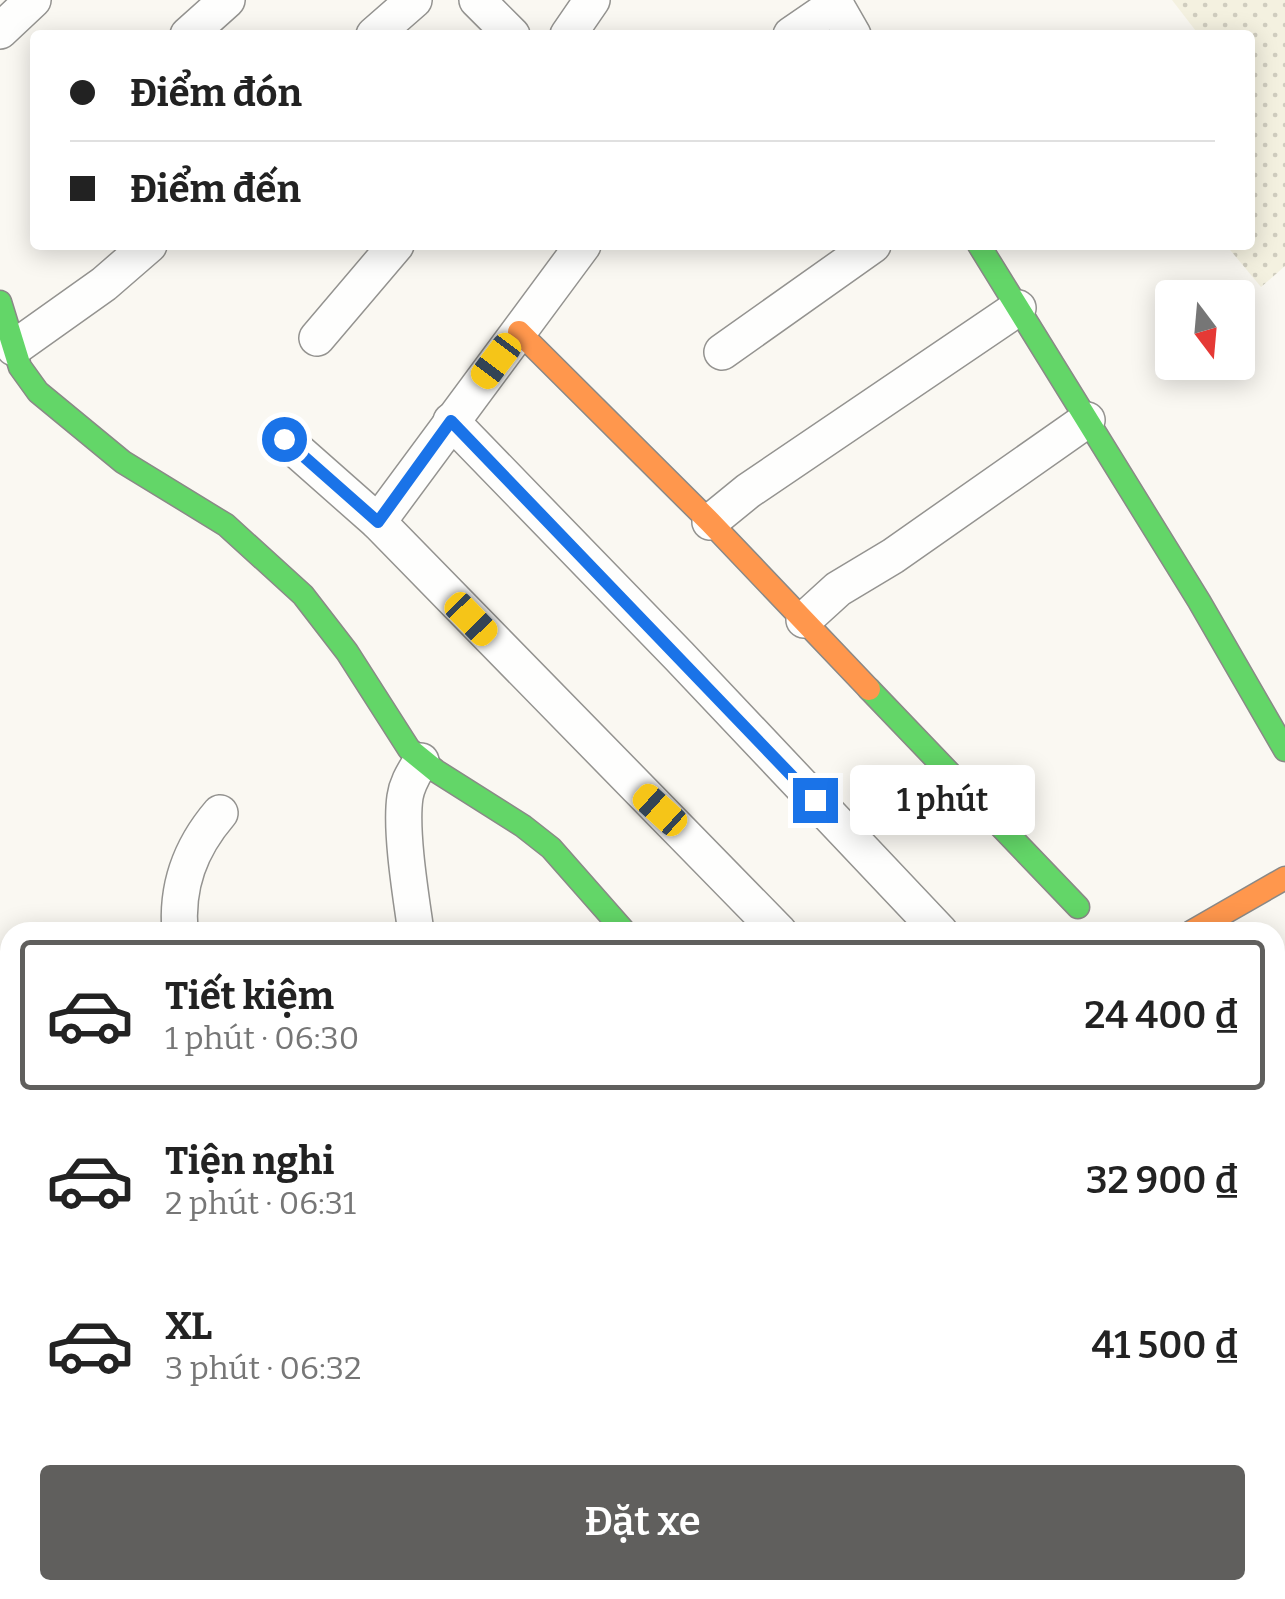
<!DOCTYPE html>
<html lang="vi">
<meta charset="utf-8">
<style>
:root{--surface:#fff;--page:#f2f2f2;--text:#222;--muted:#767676;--line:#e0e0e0;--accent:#605f5d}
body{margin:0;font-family:Bitter,serif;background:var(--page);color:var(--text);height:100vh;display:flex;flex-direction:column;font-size:38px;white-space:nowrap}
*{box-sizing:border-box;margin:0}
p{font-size:32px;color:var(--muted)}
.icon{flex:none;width:55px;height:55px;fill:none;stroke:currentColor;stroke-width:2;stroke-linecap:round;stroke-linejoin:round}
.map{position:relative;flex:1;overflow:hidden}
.details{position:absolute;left:0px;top:922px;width:1285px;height:678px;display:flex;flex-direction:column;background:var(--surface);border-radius:30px 30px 0 0;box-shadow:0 5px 25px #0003}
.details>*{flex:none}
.hud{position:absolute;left:30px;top:30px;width:1225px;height:220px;border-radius:10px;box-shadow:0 5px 25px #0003;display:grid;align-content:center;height:220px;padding:0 40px;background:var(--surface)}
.needle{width:65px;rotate:164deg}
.tools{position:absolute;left:1155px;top:280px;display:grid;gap:20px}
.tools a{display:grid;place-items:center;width:100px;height:100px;border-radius:10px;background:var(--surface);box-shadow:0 5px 25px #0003;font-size:50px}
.end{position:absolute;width:45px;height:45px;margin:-22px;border:12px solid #1a73e8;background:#fff;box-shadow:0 0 0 5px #fff}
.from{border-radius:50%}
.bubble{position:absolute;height:70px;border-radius:10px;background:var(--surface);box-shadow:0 5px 25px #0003;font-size:32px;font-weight:600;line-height:70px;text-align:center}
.car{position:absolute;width:30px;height:60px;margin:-30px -15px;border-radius:12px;box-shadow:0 0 8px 2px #0007;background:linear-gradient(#f5c518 24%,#345 0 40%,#f5c518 0 76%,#345 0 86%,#f5c518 0)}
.hud b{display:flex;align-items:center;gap:35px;height:95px;font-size:38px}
.hud b+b{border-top:2px solid var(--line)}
.hud i{width:25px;height:25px;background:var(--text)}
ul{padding:18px 0 0;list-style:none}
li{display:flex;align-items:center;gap:30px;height:150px;margin:0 20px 15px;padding:0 20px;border:5px solid transparent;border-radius:10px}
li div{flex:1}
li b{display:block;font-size:38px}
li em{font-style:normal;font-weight:600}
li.active{border-color:var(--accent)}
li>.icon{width:90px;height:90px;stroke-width:1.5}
.action{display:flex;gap:20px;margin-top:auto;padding:20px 40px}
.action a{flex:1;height:115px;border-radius:10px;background:var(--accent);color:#fff;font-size:40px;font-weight:600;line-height:115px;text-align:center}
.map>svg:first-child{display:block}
</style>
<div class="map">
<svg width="1285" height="1599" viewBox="0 0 1285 1599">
<defs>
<pattern id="farmland-dots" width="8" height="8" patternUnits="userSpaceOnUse" patternTransform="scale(2.5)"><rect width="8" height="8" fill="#f4f1e0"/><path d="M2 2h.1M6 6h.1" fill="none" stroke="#d0cdbf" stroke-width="1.8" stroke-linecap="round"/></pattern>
</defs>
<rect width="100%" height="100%" fill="#faf8f2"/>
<path fill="url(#farmland-dots)" d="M 1172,0 L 1285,0 L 1285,266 L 1261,287 L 1226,245 L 1250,245 L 1250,35 L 1199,35 Z"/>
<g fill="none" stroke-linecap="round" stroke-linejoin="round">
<defs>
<g id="street">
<path d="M 477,0 L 512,35"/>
<path d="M 833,0 L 853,35"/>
<path d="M 0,31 L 33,0"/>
<path d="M 188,35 L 227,0"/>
<path d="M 374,35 L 414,0"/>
<path d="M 568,35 L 592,0"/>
<path d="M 791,35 L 836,4"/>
<path d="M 317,338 L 396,245"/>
<path d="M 14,348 L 104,284 L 149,245"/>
<path d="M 722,352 L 873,245"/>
<path d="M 451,421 L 679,656 L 940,932"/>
<path d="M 284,439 L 378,522 L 779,932"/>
<path d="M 378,522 L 583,245"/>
<path d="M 710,522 L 748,491 L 1018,308"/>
<path d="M 804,620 L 838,589 L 893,556 L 1087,420"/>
<path d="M 180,932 C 176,886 190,848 220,813"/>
<path d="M 416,932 C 411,897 400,831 405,797 C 407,783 414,773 421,761"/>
<path d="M 1275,1137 L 1285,1136"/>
<path d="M 1275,1252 L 1285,1253"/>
<path d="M 0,1373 L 10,1364"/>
<path d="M 926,1590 L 935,1599"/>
<path d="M 804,1599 L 808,1590"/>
<path d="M 1175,1599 L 1179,1590"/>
</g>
<g id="fast">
<path d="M 979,245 L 1199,601 L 1285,750"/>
<path d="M 0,302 L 20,367 L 38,392 L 123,462 L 226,525 L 303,595 L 347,652 L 409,749 L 436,771 L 523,826 L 551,848 L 625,932"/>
<path d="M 869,689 L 1078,907"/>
<path d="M 202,1599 L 210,1590"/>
</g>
<g id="slow">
<path d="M 519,332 L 710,522 L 869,689"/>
<path d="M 1191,932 L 1285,878"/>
<path d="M 0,1242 L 10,1249"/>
</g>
</defs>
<use href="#street" stroke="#949390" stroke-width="38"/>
<use href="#fast" stroke="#8a8987" stroke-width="25"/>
<use href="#slow" stroke="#8a8987" stroke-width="25"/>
<use href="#street" stroke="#fefefd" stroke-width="35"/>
<use href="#fast" stroke="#63d668" stroke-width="22"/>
<use href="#slow" stroke="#ff974d" stroke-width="22"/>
</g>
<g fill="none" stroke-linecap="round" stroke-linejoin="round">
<path stroke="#1a73e8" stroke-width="12" d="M 284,439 L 378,522 L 451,421 L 815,800"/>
</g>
</svg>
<div class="tools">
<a><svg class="needle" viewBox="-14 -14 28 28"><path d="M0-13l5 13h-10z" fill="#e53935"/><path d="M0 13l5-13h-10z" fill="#767676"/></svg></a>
</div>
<i class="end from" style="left:284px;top:439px"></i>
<i class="end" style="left:815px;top:800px"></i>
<div class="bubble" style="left:850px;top:765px;width:185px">1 phút</div>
<i class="car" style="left:496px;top:361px;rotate:217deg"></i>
<i class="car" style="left:471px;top:619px;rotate:136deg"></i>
<i class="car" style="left:660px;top:810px;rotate:312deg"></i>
<div class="hud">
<b><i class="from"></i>Điểm đón</b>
<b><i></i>Điểm đến</b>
</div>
<section class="details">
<ul>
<li class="active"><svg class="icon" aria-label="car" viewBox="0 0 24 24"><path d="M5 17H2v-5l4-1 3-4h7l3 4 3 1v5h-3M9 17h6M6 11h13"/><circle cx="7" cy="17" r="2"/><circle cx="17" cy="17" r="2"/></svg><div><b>Tiết kiệm</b><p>1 phút · 06:30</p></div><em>24 400 ₫</em></li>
<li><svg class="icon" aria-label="car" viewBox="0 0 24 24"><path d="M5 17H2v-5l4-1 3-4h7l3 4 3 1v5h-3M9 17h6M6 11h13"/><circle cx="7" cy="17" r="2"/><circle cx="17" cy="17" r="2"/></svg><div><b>Tiện nghi</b><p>2 phút · 06:31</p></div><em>32 900 ₫</em></li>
<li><svg class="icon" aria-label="car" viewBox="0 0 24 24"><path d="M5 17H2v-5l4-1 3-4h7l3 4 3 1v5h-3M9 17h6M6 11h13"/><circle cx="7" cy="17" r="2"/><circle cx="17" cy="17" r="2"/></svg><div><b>XL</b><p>3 phút · 06:32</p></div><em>41 500 ₫</em></li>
</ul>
<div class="action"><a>Đặt xe</a></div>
</section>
</div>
